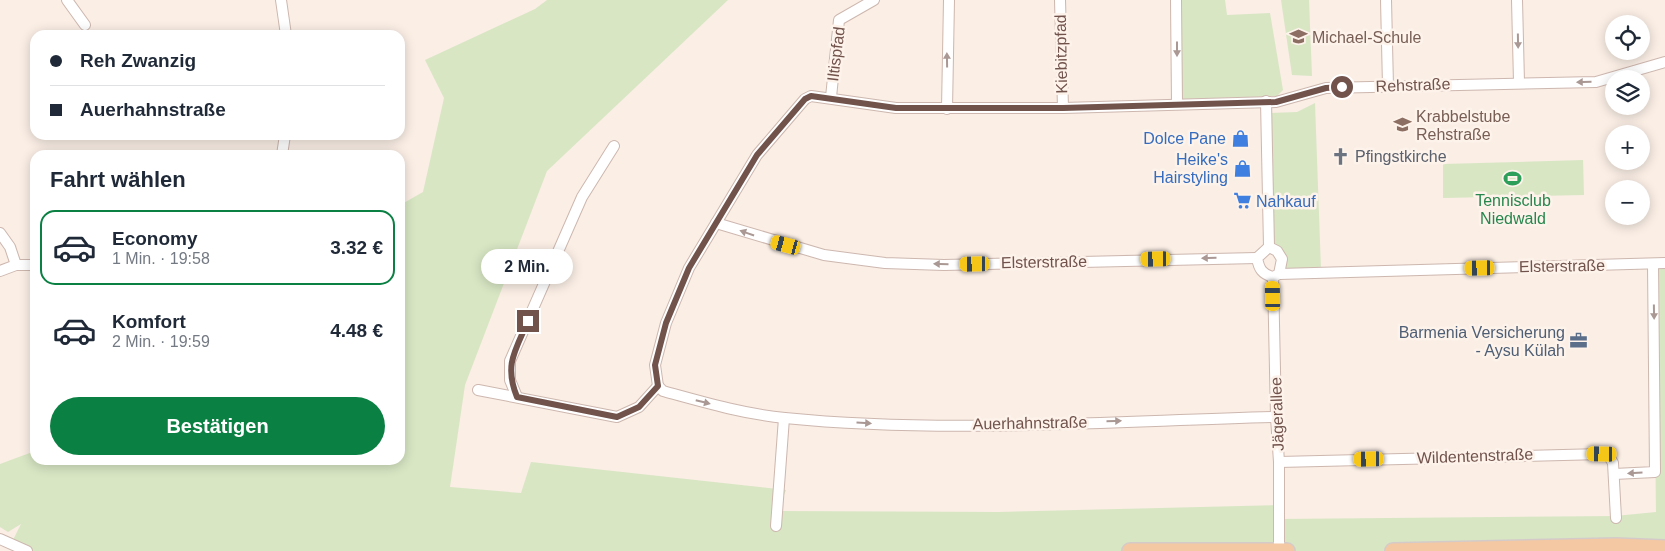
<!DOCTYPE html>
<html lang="de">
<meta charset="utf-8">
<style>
:root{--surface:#fff;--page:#f6f6f7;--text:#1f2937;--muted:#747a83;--line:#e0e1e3;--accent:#0b8043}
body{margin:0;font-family:Helvetica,sans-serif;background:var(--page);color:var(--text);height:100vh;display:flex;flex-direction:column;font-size:19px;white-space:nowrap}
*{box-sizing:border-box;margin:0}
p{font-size:16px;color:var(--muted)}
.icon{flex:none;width:28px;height:28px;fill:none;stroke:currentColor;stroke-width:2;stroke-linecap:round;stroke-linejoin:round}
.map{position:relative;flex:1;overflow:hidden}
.details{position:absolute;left:30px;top:150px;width:375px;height:315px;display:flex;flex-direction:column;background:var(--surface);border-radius:15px;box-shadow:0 2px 12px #0003}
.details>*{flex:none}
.top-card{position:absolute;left:30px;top:30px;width:375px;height:110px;border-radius:15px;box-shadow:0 2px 12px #0003;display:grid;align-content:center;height:110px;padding:0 20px;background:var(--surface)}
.buttons{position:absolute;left:1605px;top:15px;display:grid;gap:10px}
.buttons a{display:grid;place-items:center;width:45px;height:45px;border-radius:50%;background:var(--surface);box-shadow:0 2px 12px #0003;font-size:25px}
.end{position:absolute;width:22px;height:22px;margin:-11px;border:6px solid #71534c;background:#fff;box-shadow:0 0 0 2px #fff}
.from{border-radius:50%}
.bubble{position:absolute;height:35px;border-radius:18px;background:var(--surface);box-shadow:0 2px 12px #0003;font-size:16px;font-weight:700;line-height:35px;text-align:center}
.car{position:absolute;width:15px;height:30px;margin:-15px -8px;border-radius:6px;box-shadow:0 0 4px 1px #0007;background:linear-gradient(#f5c518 24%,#345 0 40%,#f5c518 0 76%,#345 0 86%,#f5c518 0)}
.top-card b{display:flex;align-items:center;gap:18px;height:48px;font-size:19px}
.top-card b+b{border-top:1px solid var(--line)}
.top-card i{width:12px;height:12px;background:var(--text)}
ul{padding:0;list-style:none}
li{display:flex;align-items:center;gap:15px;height:75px;margin:0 10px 8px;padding:0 10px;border:2px solid transparent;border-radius:15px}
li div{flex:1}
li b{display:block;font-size:19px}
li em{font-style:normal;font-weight:700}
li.active{border-color:var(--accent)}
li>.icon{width:45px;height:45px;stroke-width:1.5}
h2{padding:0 20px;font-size:22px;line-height:60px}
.primary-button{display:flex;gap:10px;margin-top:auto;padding:10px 20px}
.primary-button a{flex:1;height:58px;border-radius:30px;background:var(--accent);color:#fff;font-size:20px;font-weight:700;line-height:58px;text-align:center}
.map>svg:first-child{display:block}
</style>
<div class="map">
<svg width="1665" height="551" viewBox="0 0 1665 551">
<rect width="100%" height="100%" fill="#faeee5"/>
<g fill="#d8e6c4">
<path d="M 547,0 L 728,0 L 547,171 L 465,385 L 450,487 L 521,493 L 531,462 L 786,490 L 778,511 L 998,512 L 1279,505 L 1279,519 L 1615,516 L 1656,512 L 1653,264 L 1665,263 L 1665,548 L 1393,551 L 27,551 L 11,544 L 21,524 L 8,532 L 0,527 L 0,464 L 35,451 L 35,460 L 400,460 L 400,205 L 423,192 L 444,98 L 425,60 L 535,9 Z"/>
<path d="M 1176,0 L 1225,0 L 1227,15 L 1270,13 L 1283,90 L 1277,96 L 1183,99 L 1177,93 Z"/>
<path d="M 1281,0 L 1309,0 L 1312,76 L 1292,75 Z"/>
<path d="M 1315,103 L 1321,270 L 1282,271 L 1271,247 L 1268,113 L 1297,112 Z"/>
<path d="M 1583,160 L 1584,195 L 1443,198 L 1443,164 Z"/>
</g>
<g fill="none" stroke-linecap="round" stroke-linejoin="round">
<defs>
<g id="street">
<path d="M 67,0 L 85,25"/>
<path d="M 281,0 L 286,35"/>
<path d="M 1060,0 L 1063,108"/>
<path d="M 1176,0 L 1177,103"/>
<path d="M 1386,0 L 1388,86"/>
<path d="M 1517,0 L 1519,82"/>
<path d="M 831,97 L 839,20 L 874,0"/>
<path d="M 1266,101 L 1269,247"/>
<path d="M 947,109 L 949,0"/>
<path d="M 282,155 L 285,135"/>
<path d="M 716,223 L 824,255 L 885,263 L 944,265 L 1257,258"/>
<path d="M 0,233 L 10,247 L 16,265"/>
<path d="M 1269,247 L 1277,251 L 1282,259 L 1279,274 L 1273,277 C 1262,274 1259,269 1257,258 Z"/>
<path d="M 0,271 L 16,265 L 35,265"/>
<path d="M 1279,274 L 1665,263"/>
<path d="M 1273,277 L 1276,417 L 1279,462 L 1279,551"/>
<path d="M 658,386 L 655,365 L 666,323 L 689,268 L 757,155 L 805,99 L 811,96 L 896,108 L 1063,108 L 1276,102 L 1326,88 L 1596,82 L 1665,62"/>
<path d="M 658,386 L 663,391 C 703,402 744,414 785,418 C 945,434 1115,421 1276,417"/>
<path d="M 478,390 L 617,417 L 639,407 L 658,386"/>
<path d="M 517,397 L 510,380 L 510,361 L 582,197 L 614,146"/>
<path d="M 1279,462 L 1602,454 L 1609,456 L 1613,463 L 1616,518"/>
<path d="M 1614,474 L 1655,472 L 1653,264"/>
<path d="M 776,526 L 784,418"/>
<path d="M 0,539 L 27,551"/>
</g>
<g id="primary">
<path d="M 1130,551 L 1287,551"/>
<path d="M 1393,551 L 1616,546 L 1665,548"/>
</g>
</defs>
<use href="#street" stroke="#cdb7af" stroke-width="12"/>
<use href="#primary" stroke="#d4cbc9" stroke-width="18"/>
<use href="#street" stroke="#fff" stroke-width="10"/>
<use href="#primary" stroke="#f4c8a2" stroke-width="15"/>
</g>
<defs><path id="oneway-solid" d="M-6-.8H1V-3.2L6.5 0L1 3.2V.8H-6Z" transform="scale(1.25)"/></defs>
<g fill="#aa9894">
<use href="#oneway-solid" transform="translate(1518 41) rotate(89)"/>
<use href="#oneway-solid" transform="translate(1177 49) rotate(90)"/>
<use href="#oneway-solid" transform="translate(947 60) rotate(-91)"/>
<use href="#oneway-solid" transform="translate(1584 82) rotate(179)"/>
<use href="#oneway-solid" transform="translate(747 233) rotate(-161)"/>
<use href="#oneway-solid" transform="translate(1209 258) rotate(179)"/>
<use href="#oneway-solid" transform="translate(941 264) rotate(-179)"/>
<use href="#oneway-solid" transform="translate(1654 312) rotate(89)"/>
<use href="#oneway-solid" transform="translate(703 402) rotate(14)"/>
<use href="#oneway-solid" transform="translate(1114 421) rotate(-1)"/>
<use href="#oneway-solid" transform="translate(864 423) rotate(3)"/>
<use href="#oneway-solid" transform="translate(1635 473) rotate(177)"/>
</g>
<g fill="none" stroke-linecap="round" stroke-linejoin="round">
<path stroke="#71534c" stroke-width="6" d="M 528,321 C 515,351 504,365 517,397 L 617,417 L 639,407 L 658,386 L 655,365 L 666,323 L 689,268 L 757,155 L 805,99 L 811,96 L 896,108 L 1063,108 L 1276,102 L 1326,88 L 1342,87"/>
</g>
<defs>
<symbol id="school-bare" viewBox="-9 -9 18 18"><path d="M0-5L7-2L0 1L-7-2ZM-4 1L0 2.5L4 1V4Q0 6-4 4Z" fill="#8d6e63" stroke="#fdf3eb" stroke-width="2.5" paint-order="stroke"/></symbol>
<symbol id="shop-bare" viewBox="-9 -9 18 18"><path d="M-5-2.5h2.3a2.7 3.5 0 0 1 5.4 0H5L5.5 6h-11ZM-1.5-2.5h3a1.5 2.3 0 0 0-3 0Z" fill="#3f7fe0" stroke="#fdf3eb" stroke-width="2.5" paint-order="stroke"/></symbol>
<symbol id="church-bare" viewBox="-9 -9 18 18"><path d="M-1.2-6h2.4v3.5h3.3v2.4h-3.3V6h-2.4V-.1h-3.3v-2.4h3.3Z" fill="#6b7280" stroke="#fdf3eb" stroke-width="2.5" paint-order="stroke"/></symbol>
<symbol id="stadium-bare" viewBox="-9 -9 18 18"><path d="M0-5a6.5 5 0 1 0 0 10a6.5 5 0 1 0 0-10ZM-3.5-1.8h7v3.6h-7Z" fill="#2e9e5b" stroke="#fdf3eb" stroke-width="2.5" paint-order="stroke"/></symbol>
<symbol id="supermarket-bare" viewBox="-9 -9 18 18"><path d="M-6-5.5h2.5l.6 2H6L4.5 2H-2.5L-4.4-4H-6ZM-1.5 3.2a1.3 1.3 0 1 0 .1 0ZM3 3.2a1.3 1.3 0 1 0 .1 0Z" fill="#3f7fe0" stroke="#fdf3eb" stroke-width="2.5" paint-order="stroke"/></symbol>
<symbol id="office-bare" viewBox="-9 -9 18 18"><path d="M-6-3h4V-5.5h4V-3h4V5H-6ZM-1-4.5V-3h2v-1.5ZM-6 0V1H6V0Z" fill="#5c6f8a" stroke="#fdf3eb" stroke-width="2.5" paint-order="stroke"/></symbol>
</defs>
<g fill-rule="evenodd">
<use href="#school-bare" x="1286" y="24" width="25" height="25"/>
<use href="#school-bare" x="1390" y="112" width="25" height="25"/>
<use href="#shop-bare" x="1228" y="126" width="25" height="25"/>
<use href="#church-bare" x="1328" y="144" width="25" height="25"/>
<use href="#shop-bare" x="1230" y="156" width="25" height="25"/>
<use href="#stadium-bare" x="1500" y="166" width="25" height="25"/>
<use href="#supermarket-bare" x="1230" y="188" width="25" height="25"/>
<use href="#office-bare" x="1566" y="328" width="25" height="25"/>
</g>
<g text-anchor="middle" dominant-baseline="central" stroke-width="5" stroke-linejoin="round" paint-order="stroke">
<g font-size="16" fill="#785e54" stroke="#fdf3eb" text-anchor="start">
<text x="1312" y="37">Michael-Schule</text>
<text x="1416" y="116">Krabbelstube<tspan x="1416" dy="18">Rehstraße</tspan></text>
</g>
<g font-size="16" fill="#71534c" stroke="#fdf3eb">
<text transform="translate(836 54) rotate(-83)">Iltispfad</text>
<text transform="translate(1061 54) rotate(-91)">Kiebitzpfad</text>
<text transform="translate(1413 85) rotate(-2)">Rehstraße</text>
<text transform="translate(1044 262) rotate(-1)">Elsterstraße</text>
<text transform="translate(1562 266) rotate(-1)">Elsterstraße</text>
<text transform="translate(1277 414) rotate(-92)">Jägerallee</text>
<text transform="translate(1030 423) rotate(-1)">Auerhahnstraße</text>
<text transform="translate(1475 456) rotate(-2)">Wildentenstraße</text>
</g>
<g font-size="16" fill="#366cbe" stroke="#fdf3eb" text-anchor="end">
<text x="1226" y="138">Dolce Pane</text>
<text x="1228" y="159">Heike's<tspan x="1228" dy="18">Hairstyling</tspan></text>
<text x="1256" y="201" text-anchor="start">Nahkauf</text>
</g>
<g font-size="16" fill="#5b616d" stroke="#fdf3eb" text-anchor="start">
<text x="1355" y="156">Pfingstkirche</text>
</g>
<g font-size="16" fill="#27864d" stroke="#fdf3eb">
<text x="1513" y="200">Tennisclub<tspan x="1513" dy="18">Niedwald</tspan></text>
</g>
<g font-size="16" fill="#4e5e75" stroke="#fdf3eb" text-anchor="end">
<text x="1565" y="332">Barmenia Versicherung<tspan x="1565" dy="18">- Aysu Külah</tspan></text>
</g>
</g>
</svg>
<div class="buttons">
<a><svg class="icon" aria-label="locate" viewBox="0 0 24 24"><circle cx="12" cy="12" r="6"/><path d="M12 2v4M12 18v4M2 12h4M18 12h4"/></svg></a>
<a><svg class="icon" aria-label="layers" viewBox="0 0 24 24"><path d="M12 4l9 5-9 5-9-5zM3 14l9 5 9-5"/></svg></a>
<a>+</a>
<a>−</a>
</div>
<i class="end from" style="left:1342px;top:87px"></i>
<i class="end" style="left:528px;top:321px"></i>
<div class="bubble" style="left:481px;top:249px;width:92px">2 Min.</div>
<i class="car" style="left:786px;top:245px;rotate:285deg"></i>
<i class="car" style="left:1156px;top:259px;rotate:269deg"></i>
<i class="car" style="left:975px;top:264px;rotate:269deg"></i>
<i class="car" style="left:1480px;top:268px;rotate:269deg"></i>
<i class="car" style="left:1273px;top:296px;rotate:359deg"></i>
<i class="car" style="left:1602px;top:454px;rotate:271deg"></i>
<i class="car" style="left:1369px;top:459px;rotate:269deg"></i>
<div class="top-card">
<b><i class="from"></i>Reh Zwanzig</b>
<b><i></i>Auerhahnstraße</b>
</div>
<section class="details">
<h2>Fahrt wählen</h2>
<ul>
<li class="active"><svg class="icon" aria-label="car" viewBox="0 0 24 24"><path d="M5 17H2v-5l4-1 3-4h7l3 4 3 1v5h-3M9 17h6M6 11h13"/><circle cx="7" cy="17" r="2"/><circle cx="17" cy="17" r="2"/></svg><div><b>Economy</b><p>1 Min. · 19:58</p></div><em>3.32 €</em></li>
<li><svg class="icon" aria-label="car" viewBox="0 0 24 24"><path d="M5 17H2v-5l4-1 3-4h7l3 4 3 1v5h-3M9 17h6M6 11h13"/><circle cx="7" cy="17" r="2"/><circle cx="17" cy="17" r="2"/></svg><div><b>Komfort</b><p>2 Min. · 19:59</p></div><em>4.48 €</em></li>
</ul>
<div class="primary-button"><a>Bestätigen</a></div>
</section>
</div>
